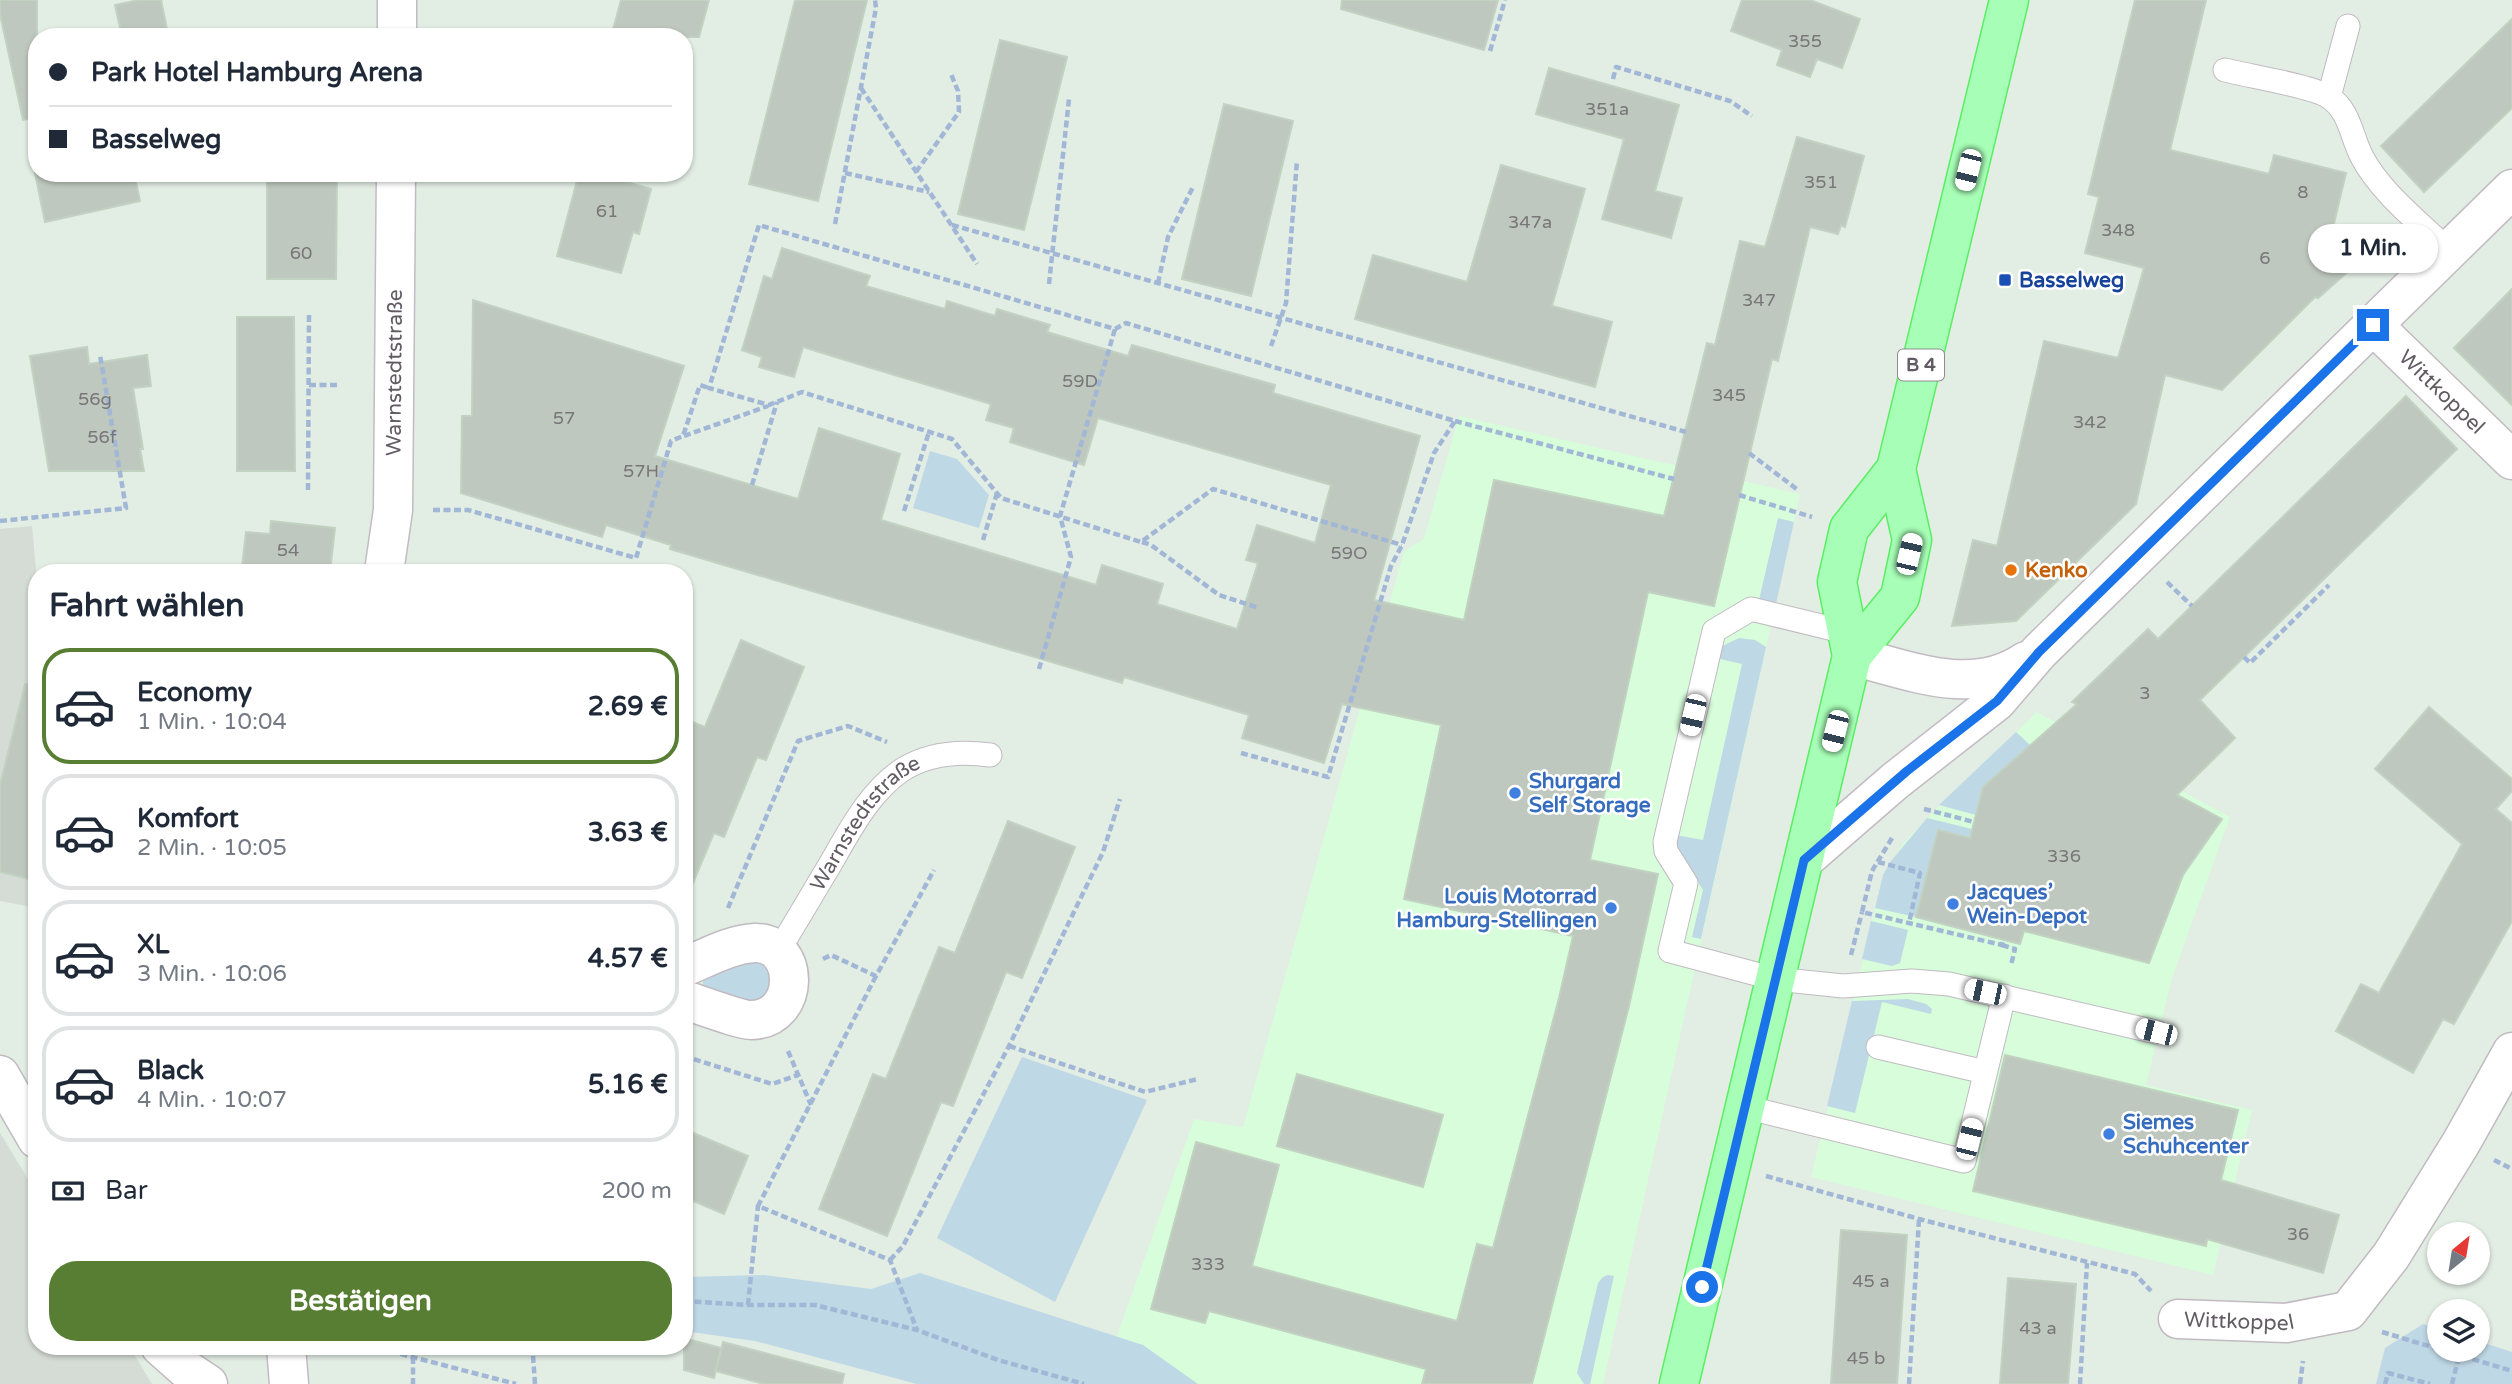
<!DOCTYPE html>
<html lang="de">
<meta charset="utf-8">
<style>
:root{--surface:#fff;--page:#f2f2f3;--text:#1f2937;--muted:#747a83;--line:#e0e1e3;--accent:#577e33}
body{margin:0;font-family:"Varela Round",sans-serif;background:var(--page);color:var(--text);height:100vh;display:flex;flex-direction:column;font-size:26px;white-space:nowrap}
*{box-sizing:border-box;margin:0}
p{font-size:23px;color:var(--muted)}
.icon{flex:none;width:38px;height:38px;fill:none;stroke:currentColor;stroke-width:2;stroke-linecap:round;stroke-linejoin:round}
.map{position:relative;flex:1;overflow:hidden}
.panel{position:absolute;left:28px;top:564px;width:665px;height:791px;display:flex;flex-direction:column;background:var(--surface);border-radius:28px;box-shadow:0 2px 5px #0004}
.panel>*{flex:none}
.banner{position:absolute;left:28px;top:28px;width:665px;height:154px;border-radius:28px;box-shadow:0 2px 5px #0004;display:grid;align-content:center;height:154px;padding:0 21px;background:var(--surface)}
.needle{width:46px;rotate:30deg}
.fabs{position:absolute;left:2427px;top:1222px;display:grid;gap:14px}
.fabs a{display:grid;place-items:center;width:63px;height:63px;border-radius:50%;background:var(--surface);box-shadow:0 2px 5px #0004;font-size:35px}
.end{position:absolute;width:32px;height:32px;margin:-16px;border:9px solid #1a73e8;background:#fff;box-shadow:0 0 0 4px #fff}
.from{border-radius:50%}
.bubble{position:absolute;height:49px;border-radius:24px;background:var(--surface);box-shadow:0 2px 5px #0004;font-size:23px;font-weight:700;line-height:49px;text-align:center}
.car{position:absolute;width:21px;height:42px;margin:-21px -10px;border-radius:9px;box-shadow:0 0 5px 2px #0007;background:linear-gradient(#fff 24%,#345 0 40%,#fff 0 76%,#345 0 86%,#fff 0)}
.banner b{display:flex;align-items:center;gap:24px;height:66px;font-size:26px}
.banner b+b{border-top:2px solid var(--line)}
.banner i{width:18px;height:18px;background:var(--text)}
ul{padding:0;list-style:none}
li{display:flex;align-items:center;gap:21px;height:116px;margin:0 14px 10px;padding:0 7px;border:4px solid var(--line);border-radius:28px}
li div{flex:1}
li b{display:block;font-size:26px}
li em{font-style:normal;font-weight:700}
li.current{border-color:var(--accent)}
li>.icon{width:63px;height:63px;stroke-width:1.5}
h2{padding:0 21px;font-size:32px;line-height:84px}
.pay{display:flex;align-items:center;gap:18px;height:77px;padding:0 21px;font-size:26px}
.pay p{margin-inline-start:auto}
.button{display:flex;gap:14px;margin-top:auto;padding:14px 21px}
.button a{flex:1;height:80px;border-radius:28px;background:var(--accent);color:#fff;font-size:28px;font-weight:700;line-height:80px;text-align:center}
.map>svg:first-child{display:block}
</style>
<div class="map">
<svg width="2512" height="1384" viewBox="0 0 2512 1384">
<rect width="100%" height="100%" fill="#e2ede4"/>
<g fill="#d7fddb">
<path d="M 1459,416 L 1800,494 L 1603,1384 L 1100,1384 L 1194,1119 L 1243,1127 L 1404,551 L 1424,539 Z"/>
<path d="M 2037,712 L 2230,817 L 2172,978 L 2146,1085 L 2252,1110 L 2213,1275 L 1811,1177 L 1883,875 L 1903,844 L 1927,818 Z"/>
</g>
<g fill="#d5dcd5">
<path d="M 32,526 L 37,581 L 37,908 L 0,901 L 0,529 Z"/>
<path d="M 0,1133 L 37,1194 L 37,1346 L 129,1346 L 152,1384 L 0,1384 Z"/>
</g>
<g fill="#bfd8e5">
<path d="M 930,451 L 957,459 L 989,495 L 979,528 L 913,508 Z"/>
<path d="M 1778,518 L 1794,522 L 1776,604 L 1759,600 Z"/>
<path d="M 1739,638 L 1755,640 L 1766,647 L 1701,939 L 1692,937 L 1703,890 L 1673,841 L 1675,835 L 1703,840 L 1742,664 L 1712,657 L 1718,648 Z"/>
<path d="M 2016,732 L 2030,745 L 1983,787 L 1976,815 L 1939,805 Z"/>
<path d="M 1927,818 L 1972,829 L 1970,838 L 1938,831 L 1916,917 L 1875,908 L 1883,875 L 1891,861 Z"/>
<path d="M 1871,921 L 1908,930 L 1900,963 L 1892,966 L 1862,959 Z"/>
<path d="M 754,961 L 764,965 L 770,973 L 769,991 C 765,995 761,999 754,1000 C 742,1002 711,995 703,986 L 703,979 L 711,972 Z"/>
<path d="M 1908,999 L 1926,1004 L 1932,1009 L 1931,1014 L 1882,1002 L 1855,1113 L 1827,1106 L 1852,1001 Z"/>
<path d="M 1022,1057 L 1147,1100 L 1055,1302 L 937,1238 Z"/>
<path d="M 920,1273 L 1143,1345 L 1198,1384 L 917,1384 L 755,1341 L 684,1331 L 684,1277 L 764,1275 L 871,1289 Z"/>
<path d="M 1608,1275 L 1614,1276 L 1590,1384 L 1584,1384 L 1577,1373 L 1598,1283 L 1603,1277 Z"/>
<path d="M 2423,1324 L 2439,1329 L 2440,1349 L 2478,1349 L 2478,1341 L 2512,1352 L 2512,1384 L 2376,1384 L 2385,1348 Z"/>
</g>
<g fill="#bfc8bf" stroke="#c1d2c1" stroke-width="2">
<path d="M 0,0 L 37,0 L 37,118 L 23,120 L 0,14 Z"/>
<path d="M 139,0 L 161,0 L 167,29 L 133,37 L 122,37 L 115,5 Z"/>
<path d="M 621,0 L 709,0 L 699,37 L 611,37 Z"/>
<path d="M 795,0 L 867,0 L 818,201 L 749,184 Z"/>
<path d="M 1342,0 L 1498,0 L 1484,50 L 1341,9 Z"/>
<path d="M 1742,0 L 1810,0 L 1860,19 L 1842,68 L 1817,59 L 1810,77 L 1777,65 L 1782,50 L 1731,31 Z"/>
<path d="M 2135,0 L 2206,0 L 2170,150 L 2269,174 L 2274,155 L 2346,173 L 2327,253 L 2360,261 L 2318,298 L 2315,297 L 2222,390 L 2165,375 L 2136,504 L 2016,621 L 1952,626 L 1973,540 L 1997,546 L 2044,341 L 2118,358 L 2144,268 L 2085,253 L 2099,197 L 2088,194 Z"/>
<path d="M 2512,19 L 2512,108 L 2424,192 L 2381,146 Z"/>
<path d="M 1000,40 L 1067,57 L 1024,230 L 958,214 Z"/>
<path d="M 1549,68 L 1679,105 L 1655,191 L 1682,198 L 1671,238 L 1602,219 L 1624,139 L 1536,114 Z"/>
<path d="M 1224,104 L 1293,121 L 1251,296 L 1182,279 Z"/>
<path d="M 1797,137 L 1864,156 L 1845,227 L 1841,225 L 1838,234 L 1810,227 L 1778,361 L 1772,359 L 1714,606 L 1648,592 L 1590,860 L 1658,874 L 1629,1006 L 1532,1384 L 1422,1384 L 1426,1369 L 1209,1311 L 1205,1323 L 1151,1309 L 1196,1142 L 1279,1165 L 1252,1266 L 1457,1321 L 1477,1244 L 1493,1248 L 1559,998 L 1573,936 L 1404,899 L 1441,725 L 1342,704 L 1324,763 L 1242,738 L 1249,715 L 1124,677 L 1122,683 L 670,549 L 671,545 L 606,525 L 602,537 L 461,493 L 462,416 L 472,416 L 473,300 L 684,366 L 655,456 L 798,499 L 819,428 L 900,454 L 881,520 L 1096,585 L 1102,565 L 1163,584 L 1157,604 L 1237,629 L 1258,563 L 1246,560 L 1257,525 L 1315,543 L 1331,485 L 1098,418 L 1084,465 L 1010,442 L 1014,428 L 986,420 L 991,404 L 868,367 L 803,347 L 794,377 L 759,367 L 762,357 L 742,350 L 764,276 L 772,279 L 782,248 L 870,276 L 866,286 L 945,309 L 947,301 L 995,316 L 997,309 L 1050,325 L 1047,332 L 1128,356 L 1132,345 L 1275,385 L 1273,393 L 1420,436 L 1374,600 L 1464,620 L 1494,480 L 1664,516 L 1707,343 L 1715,345 L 1740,241 L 1765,247 Z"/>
<path d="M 1501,165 L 1585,189 L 1552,306 L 1612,322 L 1595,387 L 1355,319 L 1373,255 L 1467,282 Z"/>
<path d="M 35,173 L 134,173 L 140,201 L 45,222 Z"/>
<path d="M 267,173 L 337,173 L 336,279 L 267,279 Z"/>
<path d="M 579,173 L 594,173 L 651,189 L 639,234 L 633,232 L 621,273 L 557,256 Z"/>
<path d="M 2512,289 L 2512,405 L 2454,348 Z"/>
<path d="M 237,317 L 294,317 L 295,471 L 237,471 Z"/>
<path d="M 87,347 L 89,364 L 147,355 L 151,386 L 133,388 L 143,449 L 140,449 L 144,471 L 49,471 L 30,356 Z"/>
<path d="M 2406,396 L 2457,449 L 2200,700 L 2235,738 L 2177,795 L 2222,819 L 2183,875 L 2149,963 L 2024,931 L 2020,944 L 1916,917 L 1938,830 L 1970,838 L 1983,787 L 2077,704 L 2072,702 L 2148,629 L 2158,639 Z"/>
<path d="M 271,521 L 335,528 L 330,572 L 265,572 L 265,569 L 242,567 L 246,532 L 270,534 Z"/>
<path d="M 741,640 L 804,667 L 766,760 L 757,757 L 724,837 L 714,833 L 684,904 L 684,744 L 693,722 L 705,727 Z"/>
<path d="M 25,684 L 37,685 L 37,881 L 0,872 L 0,785 Z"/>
<path d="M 2429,707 L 2512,779 L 2512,791 L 2496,809 L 2512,823 L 2512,921 L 2454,1024 L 2443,1019 L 2413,1073 L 2336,1031 L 2361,984 L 2379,993 L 2462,844 L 2375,769 Z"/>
<path d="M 1008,821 L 1075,847 L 1022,978 L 1006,972 L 953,1106 L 941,1102 L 887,1236 L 819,1209 L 873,1074 L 886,1079 L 939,947 L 955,953 Z"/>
<path d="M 2005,1055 L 2238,1110 L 2221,1180 L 2339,1215 L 2323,1273 L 2207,1239 L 2206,1246 L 1973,1191 Z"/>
<path d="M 1297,1074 L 1443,1115 L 1423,1187 L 1277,1146 Z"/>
<path d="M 684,1129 L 748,1156 L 724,1214 L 684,1197 Z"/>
<path d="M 1841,1230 L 1907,1235 L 1897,1384 L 1831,1384 Z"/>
<path d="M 2008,1278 L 2076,1284 L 2068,1384 L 2000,1384 Z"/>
<path d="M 684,1338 L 721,1348 L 714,1378 L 684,1370 Z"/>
<path d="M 723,1342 L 844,1374 L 842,1384 L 764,1384 L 716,1371 Z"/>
</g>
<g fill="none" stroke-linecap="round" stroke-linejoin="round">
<defs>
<g id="lane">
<path d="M 2225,70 C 2248,76 2312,86 2329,97 C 2350,111 2351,136 2362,157 C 2380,192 2421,224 2449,251"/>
<path d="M 2329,97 L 2348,26"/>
<path d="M 1846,632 L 1751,609 L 1714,631 L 1665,842 L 1666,851 L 1686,883 L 1670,951 L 1775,979 L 1843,986 L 1912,981 L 1949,984 L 2156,1032"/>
<path id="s1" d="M 778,951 C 795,924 811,896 828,868 C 848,834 868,793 902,770 C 929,753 960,751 990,755"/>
<path d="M 1878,1047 L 1985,1072"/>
<path d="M 1745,1107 L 1964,1161 L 2004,996"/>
</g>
<g id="street">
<path id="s2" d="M 2373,325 L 2512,460"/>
<path d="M 684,967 C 707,958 730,944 755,943 C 800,942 802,1019 751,1020 C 740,1020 698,1004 684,1000"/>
<path d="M 0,1075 L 37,1139"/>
<path id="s3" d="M 2178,1319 L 2286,1323 L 2348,1311 L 2391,1256 L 2461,1143 L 2512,1052"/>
<path d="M 160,1346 L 187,1370 L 208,1384"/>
</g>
<g id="secondary">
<path d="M 397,37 L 397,0"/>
<path id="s4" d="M 384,572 L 393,510 L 396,173"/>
<path d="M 1852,656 C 1910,670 1972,698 2026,661"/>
<path d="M 1804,860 L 1895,781 L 1997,701 L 2039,652 L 2512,189"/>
<path d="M 286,1346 L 289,1384"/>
</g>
<g id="primary">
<path d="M 1852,656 L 1837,582 L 1849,529 L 1896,469"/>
<path d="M 1679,1384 L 1852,656 L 1900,597 L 1912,540 L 1896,469 L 2009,0"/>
</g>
</defs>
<use href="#lane" stroke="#c1bac1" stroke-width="25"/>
<use href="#street" stroke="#c1bac1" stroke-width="41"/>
<use href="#secondary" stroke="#c3bbc4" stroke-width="41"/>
<use href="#primary" stroke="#59ef62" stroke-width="41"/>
<g stroke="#a2b7d6" stroke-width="4.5" stroke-dasharray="7 3.5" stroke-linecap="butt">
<path d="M 259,37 L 286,33 L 358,35"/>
<path d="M 1490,51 L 1505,0"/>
<path d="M 1613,79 L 1616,67 L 1730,101 L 1752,116"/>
<path d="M 861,88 L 977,264"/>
<path d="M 916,172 L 959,112 L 958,91 L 951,74"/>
<path d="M 845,173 L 929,192"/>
<path d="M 835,224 L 876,8 L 875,0"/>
<path d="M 952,225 L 1686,432"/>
<path d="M 1158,283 L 1168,237 L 1193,187"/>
<path d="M 1049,284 L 1069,99"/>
<path d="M 1271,346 L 1286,303 L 1297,160"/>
<path d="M 309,385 L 337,385"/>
<path d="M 1455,421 L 1674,479"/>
<path d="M 684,436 L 768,406"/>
<path d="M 1749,453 L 1798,490"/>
<path d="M 752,485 L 777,402"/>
<path d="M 308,490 L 309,315"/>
<path d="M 1739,495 L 1812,517"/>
<path d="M 433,510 L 468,510 L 636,558 L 671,441 L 683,436 L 700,385 L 709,388"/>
<path d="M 904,511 L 929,432"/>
<path d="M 0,521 L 126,508 L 100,355"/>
<path d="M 983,540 L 997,493"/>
<path d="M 1142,542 L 1151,545 L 1219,595 L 1259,608"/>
<path d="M 2167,582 L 2192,606"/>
<path d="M 2244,657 L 2250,663 L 2329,585"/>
<path d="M 1039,669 L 1071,557 L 1060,516 L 1115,329"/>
<path d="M 1241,753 L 1328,777 L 1391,566 L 1402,545 L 1434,453 L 1455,421 L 1126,323 L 1115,329 L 759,225 L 709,388 L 769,405 L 802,392 L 952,439 L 1001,498 L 1141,542 L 1213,489 L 1402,545"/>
<path d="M 1924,809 L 1974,822"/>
<path d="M 1892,838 L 1872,871 L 1862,912 L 2002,945 L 2003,940"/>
<path d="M 1878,862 L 1920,873 L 1909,923"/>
<path d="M 728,908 L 798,741 L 848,726 L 887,742"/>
<path d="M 2002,945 L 2015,949 L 2011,965"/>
<path d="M 1851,955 L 1862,912"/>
<path d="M 823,959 L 831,955 L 876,976 L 934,870"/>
<path d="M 876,976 L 758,1206 L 890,1260 L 917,1330"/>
<path d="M 1009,1046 L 1145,1092 L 1198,1079"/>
<path d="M 788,1051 L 811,1105"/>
<path d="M 684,1056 L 772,1084 L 798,1075"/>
<path d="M 2494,1160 L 2512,1169"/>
<path d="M 1766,1176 L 1919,1219 L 2135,1274 L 2151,1291"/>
<path d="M 890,1260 L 903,1246 L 1009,1046 L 1103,852 L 1120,799"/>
<path d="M 684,1301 L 748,1305 L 815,1305 L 917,1330 L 998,1360 L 1084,1384"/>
<path d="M 748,1305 L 758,1206"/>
<path d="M 2382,1332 L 2512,1371"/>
<path d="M 370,1346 L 516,1384"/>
<path d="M 533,1356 L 535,1384"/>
<path d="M 413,1357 L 413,1384"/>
<path d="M 1909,1384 L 1919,1219"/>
<path d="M 2080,1384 L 2087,1263"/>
<path d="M 2300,1384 L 2303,1361"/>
<path d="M 2385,1384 L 2388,1373 L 2430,1384"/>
<path d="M 2452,1384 L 2459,1356"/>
</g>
<use href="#lane" stroke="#fff" stroke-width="23"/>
<use href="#street" stroke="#fff" stroke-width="38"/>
<use href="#secondary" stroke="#fff" stroke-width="38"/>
<use href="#primary" stroke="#a7feb6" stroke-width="38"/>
</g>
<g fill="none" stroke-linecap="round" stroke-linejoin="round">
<path stroke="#1a73e8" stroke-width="9" d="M 1702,1287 L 1804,860 L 1907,771 L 1997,701 L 2039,652 L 2373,325"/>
</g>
<rect fill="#1a4fb4" stroke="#fff" stroke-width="2.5" x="1998" y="273" width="14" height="14" rx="3.5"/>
<circle fill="#e8710a" stroke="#fff" stroke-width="2.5" cx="2011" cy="570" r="7"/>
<g fill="#3f7fe0" stroke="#fff" stroke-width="2.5">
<circle cx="1515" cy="793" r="7"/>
<circle cx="1953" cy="904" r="7"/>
<circle cx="1611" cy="908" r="7"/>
<circle cx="2109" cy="1134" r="7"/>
</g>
<g text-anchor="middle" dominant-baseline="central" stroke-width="5" stroke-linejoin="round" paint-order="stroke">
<g font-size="18" fill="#79767a">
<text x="1805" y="41">355</text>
<text x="1607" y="109">351a</text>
<text x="1821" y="182">351</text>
<text x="2303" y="192">8</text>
<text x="607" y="211">61</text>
<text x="1530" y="222">347a</text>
<text x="2118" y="230">348</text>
<text x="301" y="253">60</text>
<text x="2265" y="258">6</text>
<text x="1759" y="300">347</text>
<text x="1080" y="381">59D</text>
<text x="1729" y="395">345</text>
<text x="95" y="399">56g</text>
<text x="564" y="418">57</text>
<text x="2090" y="422">342</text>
<text x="102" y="437">56f</text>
<text x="641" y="471">57H</text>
<text x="288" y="550">54</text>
<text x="1349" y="553">59O</text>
<text x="2145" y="693">3</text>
<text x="2064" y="856">336</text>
<text x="2298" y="1234">36</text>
<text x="1208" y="1264">333</text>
<text x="1871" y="1281">45 a</text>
<text x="2038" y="1328">43 a</text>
<text x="1866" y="1358">45 b</text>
</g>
<rect fill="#fff" stroke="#918c92" stroke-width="2" x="1898" y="349.5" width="46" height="31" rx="5"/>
<g font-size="19" font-weight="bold" fill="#625b63">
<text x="1921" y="365">B 4</text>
</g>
<g font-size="21" font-weight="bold" fill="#164399" stroke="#fff" text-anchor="start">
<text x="2019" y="280">Basselweg</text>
</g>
<g font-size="21" fill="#625b63" stroke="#fff">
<text stroke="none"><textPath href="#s4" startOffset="200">Warnstedtstraße</textPath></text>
<text stroke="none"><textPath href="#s2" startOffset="96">Wittkoppel</textPath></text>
<text stroke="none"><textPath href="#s1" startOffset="156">Warnstedtstraße</textPath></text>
<text stroke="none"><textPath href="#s3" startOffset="61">Wittkoppel</textPath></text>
</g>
<g font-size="21" font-weight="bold" fill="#c56008" stroke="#fff" text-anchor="start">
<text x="2025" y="570">Kenko</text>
</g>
<g font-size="21" font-weight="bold" fill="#366cbe" stroke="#fff" text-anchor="start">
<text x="1529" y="781">Shurgard<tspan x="1529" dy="24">Self Storage</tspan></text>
<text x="1967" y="892">Jacques’<tspan x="1967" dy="24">Wein-Depot</tspan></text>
<text x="1597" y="896" text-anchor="end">Louis Motorrad<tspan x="1597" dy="24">Hamburg-Stellingen</tspan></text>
<text x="2123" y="1122">Siemes<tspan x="2123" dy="24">Schuhcenter</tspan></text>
</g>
</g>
</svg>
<div class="fabs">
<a><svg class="needle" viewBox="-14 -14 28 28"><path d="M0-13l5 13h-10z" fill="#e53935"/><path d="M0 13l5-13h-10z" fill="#747a83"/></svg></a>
<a><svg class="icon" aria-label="layers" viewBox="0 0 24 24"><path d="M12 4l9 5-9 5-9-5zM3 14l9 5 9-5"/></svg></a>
</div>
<i class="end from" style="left:1702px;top:1287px"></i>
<i class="end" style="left:2373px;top:325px"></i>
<div class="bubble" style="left:2308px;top:224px;width:130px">1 Min.</div>
<i class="car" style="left:1968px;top:170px;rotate:194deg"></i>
<i class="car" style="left:1909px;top:554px;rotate:13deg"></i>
<i class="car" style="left:1693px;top:715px;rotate:193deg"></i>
<i class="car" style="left:1835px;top:731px;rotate:194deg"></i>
<i class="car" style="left:1985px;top:992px;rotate:282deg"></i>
<i class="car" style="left:2156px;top:1032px;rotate:284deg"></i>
<i class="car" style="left:1969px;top:1139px;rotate:14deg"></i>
<div class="banner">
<b><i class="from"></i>Park Hotel Hamburg Arena</b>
<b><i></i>Basselweg</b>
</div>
<section class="panel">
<h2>Fahrt wählen</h2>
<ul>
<li class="current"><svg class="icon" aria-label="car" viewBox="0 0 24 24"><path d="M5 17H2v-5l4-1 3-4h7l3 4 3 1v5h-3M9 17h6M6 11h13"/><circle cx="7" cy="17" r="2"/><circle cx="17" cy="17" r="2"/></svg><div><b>Economy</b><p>1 Min. · 10:04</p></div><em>2.69 €</em></li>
<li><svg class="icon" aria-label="car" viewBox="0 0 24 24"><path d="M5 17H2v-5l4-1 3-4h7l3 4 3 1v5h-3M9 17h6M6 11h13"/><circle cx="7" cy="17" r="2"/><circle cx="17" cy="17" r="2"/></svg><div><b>Komfort</b><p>2 Min. · 10:05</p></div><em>3.63 €</em></li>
<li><svg class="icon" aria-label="car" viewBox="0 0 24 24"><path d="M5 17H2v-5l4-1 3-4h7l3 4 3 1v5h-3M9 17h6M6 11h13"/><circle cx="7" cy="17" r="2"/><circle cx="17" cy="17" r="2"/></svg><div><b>XL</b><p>3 Min. · 10:06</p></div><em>4.57 €</em></li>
<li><svg class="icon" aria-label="car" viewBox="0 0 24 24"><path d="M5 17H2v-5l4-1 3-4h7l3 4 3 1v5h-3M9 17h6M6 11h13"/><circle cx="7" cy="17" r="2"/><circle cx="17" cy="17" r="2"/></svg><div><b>Black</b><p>4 Min. · 10:07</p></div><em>5.16 €</em></li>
</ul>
<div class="pay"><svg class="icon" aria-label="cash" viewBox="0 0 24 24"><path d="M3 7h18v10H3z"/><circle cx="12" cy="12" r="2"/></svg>Bar<p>200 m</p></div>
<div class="button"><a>Bestätigen</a></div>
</section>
</div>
